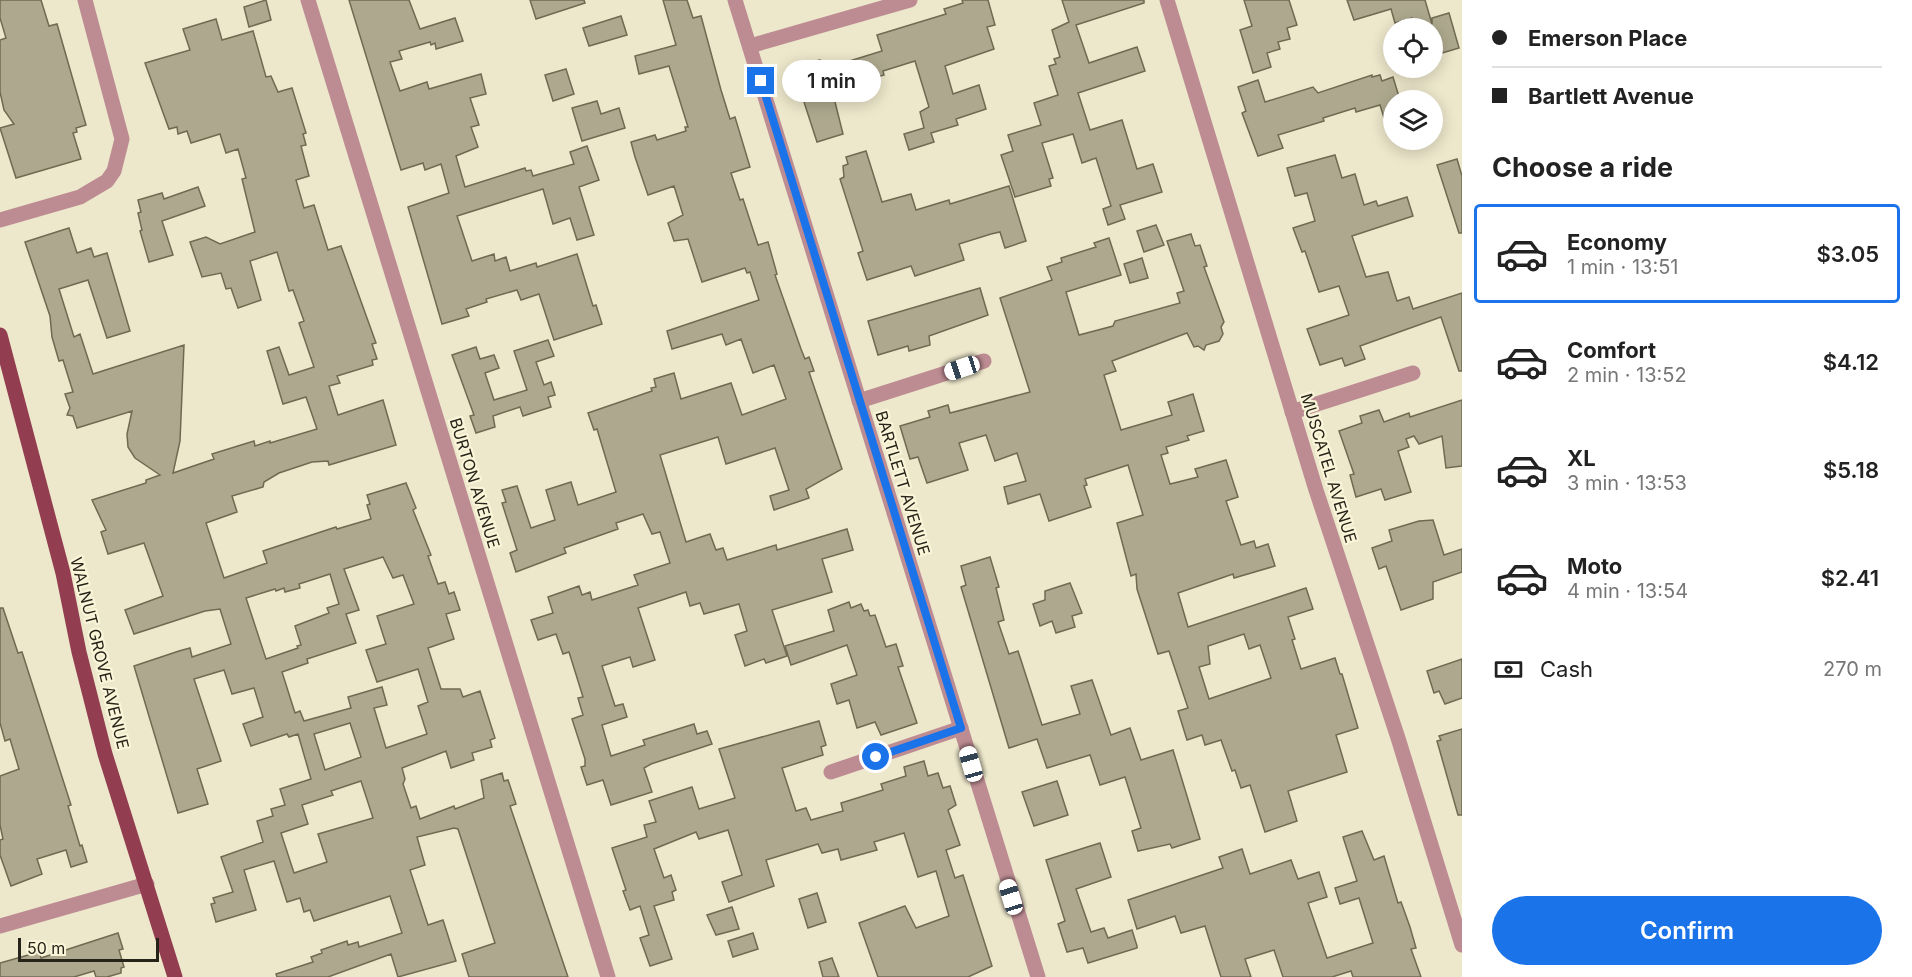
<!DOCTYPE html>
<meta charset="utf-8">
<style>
:root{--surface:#fff;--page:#f6f6f6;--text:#222;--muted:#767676;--line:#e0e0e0;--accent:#1a73e8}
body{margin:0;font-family:Inter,sans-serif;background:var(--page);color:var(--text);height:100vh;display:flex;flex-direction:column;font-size:22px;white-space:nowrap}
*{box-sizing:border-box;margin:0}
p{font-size:20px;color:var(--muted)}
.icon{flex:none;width:33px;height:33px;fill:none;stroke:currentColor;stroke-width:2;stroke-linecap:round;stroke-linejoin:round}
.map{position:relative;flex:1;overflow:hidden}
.panel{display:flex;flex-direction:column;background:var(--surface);width:450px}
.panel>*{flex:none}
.hud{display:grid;align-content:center;height:132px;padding:0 30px;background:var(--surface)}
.fabs{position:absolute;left:1383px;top:18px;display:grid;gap:12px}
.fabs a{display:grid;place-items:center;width:60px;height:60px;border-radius:50%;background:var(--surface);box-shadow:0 3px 15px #0003;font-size:30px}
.scale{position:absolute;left:18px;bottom:15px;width:141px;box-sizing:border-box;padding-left:6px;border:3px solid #262319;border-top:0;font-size:16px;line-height:21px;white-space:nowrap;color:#262319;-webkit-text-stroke:4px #faf4d8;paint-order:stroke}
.end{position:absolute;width:27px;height:27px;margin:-14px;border:8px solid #1a73e8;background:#fff;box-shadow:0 0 0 3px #fff}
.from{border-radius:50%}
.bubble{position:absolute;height:42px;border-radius:21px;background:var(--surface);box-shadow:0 3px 15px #0003;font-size:20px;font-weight:600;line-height:42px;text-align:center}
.car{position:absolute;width:18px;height:36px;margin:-18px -9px;border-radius:8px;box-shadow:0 0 4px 2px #0007;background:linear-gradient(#fff 24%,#345 0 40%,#fff 0 76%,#345 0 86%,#fff 0)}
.hud b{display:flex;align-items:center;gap:21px;height:57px;font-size:22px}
.hud b+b{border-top:2px solid var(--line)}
.hud i{width:15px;height:15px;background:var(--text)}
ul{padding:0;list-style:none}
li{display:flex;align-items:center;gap:18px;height:99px;margin:0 12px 9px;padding:0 18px;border:3px solid transparent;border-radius:6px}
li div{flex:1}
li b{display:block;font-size:22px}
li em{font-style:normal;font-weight:600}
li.active{border-color:var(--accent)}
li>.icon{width:54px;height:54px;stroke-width:1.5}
h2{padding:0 30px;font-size:27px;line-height:72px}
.pay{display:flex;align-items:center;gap:15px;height:66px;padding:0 30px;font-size:22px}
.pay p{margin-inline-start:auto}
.cta{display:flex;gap:12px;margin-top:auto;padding:12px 30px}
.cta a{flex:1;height:69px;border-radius:36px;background:var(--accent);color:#fff;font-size:24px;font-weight:600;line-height:69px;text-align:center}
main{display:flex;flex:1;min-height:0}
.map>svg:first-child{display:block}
</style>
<main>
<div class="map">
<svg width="1462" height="977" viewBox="0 0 1462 977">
<rect width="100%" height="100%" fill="#ede7cb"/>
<g fill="#aea98e" stroke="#6f6a51" stroke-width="1.5" fill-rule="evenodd">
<path d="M 0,0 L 41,0 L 49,26 L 57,24 L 86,125 L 76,128 L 77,132 L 73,133 L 81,159 L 16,178 L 0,128 L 14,124 L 4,110 L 0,92 L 0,40 L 6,38 L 0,18 Z"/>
<path d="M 266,0 L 271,20 L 249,27 L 244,7 Z"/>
<path d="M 349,0 L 409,0 L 420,29 L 455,18 L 463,41 L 436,49 L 435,43 L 431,45 L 430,42 L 399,51 L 402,59 L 390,62 L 400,91 L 427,82 L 429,89 L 481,74 L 486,94 L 470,98 L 479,125 L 471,127 L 478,147 L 456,156 L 465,187 L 525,168 L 526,171 L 531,170 L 533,176 L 574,164 L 570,152 L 587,146 L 599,180 L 579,187 L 594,235 L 577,240 L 570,218 L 553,224 L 543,189 L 457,216 L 472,261 L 494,254 L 495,261 L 506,257 L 510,271 L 536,263 L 537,267 L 577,254 L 593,306 L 596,305 L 602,324 L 554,340 L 539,294 L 521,300 L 517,290 L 486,299 L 487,302 L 466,309 L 469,316 L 442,324 L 408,207 L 449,193 L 441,164 L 425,170 L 423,163 L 401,170 Z"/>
<path d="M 530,0 L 584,0 L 585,3 L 536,19 Z"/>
<path d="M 663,0 L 687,0 L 693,18 L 701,16 L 721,90 L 730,119 L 735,117 L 750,167 L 731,173 L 740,200 L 743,199 L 758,245 L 768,242 L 777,274 L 775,275 L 801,349 L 805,359 L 809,357 L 814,371 L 809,372 L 842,469 L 806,489 L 809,498 L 774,510 L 770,496 L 789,490 L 775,448 L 726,464 L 718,437 L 660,455 L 686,542 L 710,534 L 716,550 L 723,548 L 727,560 L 776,545 L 777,550 L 847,529 L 853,550 L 822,559 L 832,592 L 772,610 L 787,656 L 766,663 L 764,659 L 745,666 L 735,635 L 747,631 L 739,604 L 704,614 L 700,603 L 690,606 L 686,592 L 638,608 L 655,660 L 633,667 L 630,657 L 602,666 L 615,706 L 623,704 L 627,717 L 602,725 L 611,756 L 645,745 L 643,740 L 694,724 L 697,734 L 707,731 L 712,744 L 651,764 L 644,768 L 652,792 L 611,805 L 603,780 L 587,785 L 581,767 L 585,766 L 585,759 L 572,719 L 583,715 L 578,698 L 583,697 L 569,652 L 563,654 L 556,634 L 538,640 L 531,620 L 553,613 L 548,597 L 579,586 L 582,595 L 590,592 L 592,600 L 638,585 L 634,575 L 670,563 L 660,532 L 652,534 L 643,514 L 616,523 L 618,529 L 564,548 L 566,553 L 516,572 L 510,553 L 517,550 L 502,503 L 506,502 L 502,490 L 517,486 L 531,528 L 555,520 L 546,490 L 571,482 L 578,505 L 616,492 L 597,429 L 594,430 L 588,413 L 652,391 L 651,388 L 656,387 L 654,379 L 674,373 L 681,399 L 731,383 L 742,415 L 786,399 L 774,365 L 753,373 L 741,339 L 726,345 L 722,334 L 672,349 L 667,331 L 759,300 L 750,272 L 747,273 L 745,268 L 702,282 L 688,239 L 674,241 L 668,223 L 683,215 L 674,186 L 648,195 L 635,157 L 631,142 L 655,135 L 657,140 L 686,131 L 685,127 L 688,127 L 669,66 L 639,74 L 635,56 L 676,45 Z"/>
<path d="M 962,0 L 988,0 L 995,25 L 987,27 L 994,49 L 945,66 L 953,94 L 979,85 L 986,109 L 956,119 L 958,125 L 931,133 L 934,142 L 909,150 L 904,134 L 924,128 L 920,112 L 929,107 L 915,61 L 883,71 L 884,75 L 845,87 L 846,90 L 833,94 L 843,134 L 817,142 L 793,68 L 820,60 L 821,64 L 829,62 L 830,67 L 882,51 L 877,35 L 946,14 L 944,9 L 963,3 Z"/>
<path d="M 1062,0 L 1144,0 L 1144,3 L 1076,25 L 1089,63 L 1137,47 L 1145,71 L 1078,93 L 1090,130 L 1122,120 L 1137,169 L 1153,164 L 1162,192 L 1120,205 L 1125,219 L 1108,225 L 1103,209 L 1111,206 L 1096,158 L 1082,163 L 1073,134 L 1042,143 L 1053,178 L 1049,179 L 1051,186 L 1015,197 L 1001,155 L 1013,151 L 1008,135 L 1041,125 L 1034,103 L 1058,95 L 1049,66 L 1056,64 L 1054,59 L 1060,57 L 1052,30 L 1069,22 Z"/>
<path d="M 1244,0 L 1289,0 L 1297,25 L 1287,28 L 1290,39 L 1278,42 L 1280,49 L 1267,53 L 1271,67 L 1253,73 L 1240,30 L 1252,26 Z"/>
<path d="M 1347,0 L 1425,0 L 1432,24 L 1432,18 L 1449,13 L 1459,48 L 1432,56 L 1432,28 L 1415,28 L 1412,18 L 1395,23 L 1391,9 L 1354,20 Z"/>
<path d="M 621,16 L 627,35 L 589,46 L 583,28 Z"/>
<path d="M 216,19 L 222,40 L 253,31 L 266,77 L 271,76 L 278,92 L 292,88 L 306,133 L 303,134 L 306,145 L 301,146 L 309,176 L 296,180 L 304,208 L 314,205 L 328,250 L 341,246 L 376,343 L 372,344 L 377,359 L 372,360 L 373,365 L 337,376 L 340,383 L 329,386 L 338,415 L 383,400 L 396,445 L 329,465 L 328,461 L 312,462 L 279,473 L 264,482 L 263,487 L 232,496 L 237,512 L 206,523 L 224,578 L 267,563 L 263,551 L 269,549 L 336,527 L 337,529 L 371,519 L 367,505 L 370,504 L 367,495 L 406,483 L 416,508 L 413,510 L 431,555 L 428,556 L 438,584 L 445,582 L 449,594 L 454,592 L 460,610 L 446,614 L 454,639 L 428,648 L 441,689 L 460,689 L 463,697 L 480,691 L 495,738 L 490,740 L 492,747 L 472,753 L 474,760 L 451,768 L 446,751 L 402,768 L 405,779 L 403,784 L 411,808 L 416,806 L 420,819 L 454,806 L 455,809 L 484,798 L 481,780 L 502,773 L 504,781 L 508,780 L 516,804 L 510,806 L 568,977 L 469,977 L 462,954 L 495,943 L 458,829 L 454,828 L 417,837 L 425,865 L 410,870 L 428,925 L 443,920 L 456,961 L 398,977 L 391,954 L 328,977 L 277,977 L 276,974 L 313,962 L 311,957 L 322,953 L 321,950 L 347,941 L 348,945 L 358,942 L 359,947 L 402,933 L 390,896 L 314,921 L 310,910 L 304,912 L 300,898 L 287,902 L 274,861 L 244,870 L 256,910 L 216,922 L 211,904 L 215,903 L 213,898 L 233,892 L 221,857 L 263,842 L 257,821 L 273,816 L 271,809 L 285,805 L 280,789 L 311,779 L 298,734 L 289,737 L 287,734 L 251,746 L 243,724 L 263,717 L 254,688 L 232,694 L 224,670 L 194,679 L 221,761 L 197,769 L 208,804 L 178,813 L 134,666 L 179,651 L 190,648 L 192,657 L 231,644 L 220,609 L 205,611 L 134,634 L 125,610 L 163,596 L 144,543 L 108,554 L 101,532 L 106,530 L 92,500 L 146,483 L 146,480 L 160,475 L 135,458 L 128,447 L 127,434 L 132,411 L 77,428 L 73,416 L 67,415 L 70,408 L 65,394 L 73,392 L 63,360 L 59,361 L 52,337 L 50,316 L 25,242 L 69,228 L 77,253 L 91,248 L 94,257 L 107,253 L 130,331 L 107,338 L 88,280 L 59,289 L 74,337 L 80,334 L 93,374 L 184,345 L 180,441 L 173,473 L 214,459 L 212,454 L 254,441 L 255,446 L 270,441 L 270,443 L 317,429 L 306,397 L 283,404 L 267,351 L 279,347 L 289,375 L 314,367 L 299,323 L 304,321 L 293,290 L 289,291 L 277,252 L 250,261 L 261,300 L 238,308 L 231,288 L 226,289 L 221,273 L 202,277 L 190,242 L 206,237 L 220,244 L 255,232 L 242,179 L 246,178 L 238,149 L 226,153 L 220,134 L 191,143 L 187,131 L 178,134 L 177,127 L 169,129 L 145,63 L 190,50 L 183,29 ZM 383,557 L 393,578 L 403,575 L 414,604 L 377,616 L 386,644 L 366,650 L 377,682 L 418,669 L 428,702 L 418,706 L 427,734 L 386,748 L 374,708 L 387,705 L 382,687 L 348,697 L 351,708 L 304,721 L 300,711 L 295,713 L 282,672 L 308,663 L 307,659 L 356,643 L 346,614 L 359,610 L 344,569 ZM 330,574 L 339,604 L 327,608 L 329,613 L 295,626 L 301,645 L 297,646 L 298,648 L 266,659 L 246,598 L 275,589 L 276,591 L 284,588 L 285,592 L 300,588 L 299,584 ZM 350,723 L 361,757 L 325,770 L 314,734 ZM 361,781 L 373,818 L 318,834 L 327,862 L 294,873 L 281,833 L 308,824 L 302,805 L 333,795 L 331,791 Z"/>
<path d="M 566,69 L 574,94 L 553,101 L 545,75 Z"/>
<path d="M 1372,75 L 1372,77 L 1380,75 L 1382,81 L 1393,77 L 1400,100 L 1394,100 L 1394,136 L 1390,137 L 1380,105 L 1356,112 L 1355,108 L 1323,118 L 1324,121 L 1278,135 L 1283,148 L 1258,156 L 1242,113 L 1246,111 L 1238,87 L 1258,80 L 1265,102 L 1313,87 L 1318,93 Z"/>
<path d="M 597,101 L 601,114 L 619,108 L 625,128 L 582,141 L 572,108 Z"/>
<path d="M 866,151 L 882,202 L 911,194 L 916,210 L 949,200 L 950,204 L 1009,186 L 1026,241 L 1005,248 L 1000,232 L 991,234 L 959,244 L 964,260 L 915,276 L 911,266 L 867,280 L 858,253 L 863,251 L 840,179 L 844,177 L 843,166 L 848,164 L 846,157 Z"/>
<path d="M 1335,155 L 1342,178 L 1355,174 L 1364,205 L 1376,201 L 1378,206 L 1407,197 L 1413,216 L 1352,236 L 1366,277 L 1388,272 L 1397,301 L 1409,297 L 1413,309 L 1462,293 L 1462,371 L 1459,371 L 1441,317 L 1360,346 L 1365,359 L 1345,366 L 1342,358 L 1320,365 L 1307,329 L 1349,315 L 1339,286 L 1319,292 L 1305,251 L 1302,252 L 1293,228 L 1315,221 L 1307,193 L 1295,196 L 1287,168 Z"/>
<path d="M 1457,159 L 1462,176 L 1462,233 L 1459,233 L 1437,165 Z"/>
<path d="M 198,187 L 205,206 L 162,221 L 173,255 L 149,262 L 140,231 L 142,230 L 138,213 L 141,212 L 138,200 L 162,193 L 164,199 Z"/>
<path d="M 1156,225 L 1164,245 L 1144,252 L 1137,231 Z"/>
<path d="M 1191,234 L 1195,246 L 1200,245 L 1207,266 L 1204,267 L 1224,322 L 1221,327 L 1223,334 L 1219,341 L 1206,345 L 1204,350 L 1198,346 L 1194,347 L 1187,333 L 1112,361 L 1116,371 L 1104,375 L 1121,430 L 1172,415 L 1168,402 L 1193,394 L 1204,431 L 1187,436 L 1189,440 L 1166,447 L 1168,453 L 1161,455 L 1170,484 L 1198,477 L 1195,469 L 1226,460 L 1238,497 L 1226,501 L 1241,545 L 1254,541 L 1256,548 L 1268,544 L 1275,566 L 1234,578 L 1233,574 L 1178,593 L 1188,627 L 1306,588 L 1313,609 L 1288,617 L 1295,639 L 1292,640 L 1301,669 L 1335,658 L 1340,674 L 1342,674 L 1358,728 L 1336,735 L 1347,772 L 1288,791 L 1297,821 L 1265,832 L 1250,785 L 1241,788 L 1235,770 L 1232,771 L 1221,740 L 1205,745 L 1202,735 L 1187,740 L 1178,711 L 1188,708 L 1169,651 L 1158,654 L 1137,589 L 1136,574 L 1131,576 L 1117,523 L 1143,515 L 1128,465 L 1085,479 L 1087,485 L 1084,486 L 1091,507 L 1049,521 L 1040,494 L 1008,504 L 1004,487 L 1026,481 L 1017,453 L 995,461 L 986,435 L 959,443 L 968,470 L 927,483 L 918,457 L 910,459 L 900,426 L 930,417 L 928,411 L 948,405 L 950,413 L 1030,392 L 1000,298 L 1052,280 L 1047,267 L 1062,262 L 1061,258 L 1096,247 L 1094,243 L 1109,238 L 1121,275 L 1066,292 L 1079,335 L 1113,326 L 1115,321 L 1180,303 L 1177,293 L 1184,291 L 1167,241 ZM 1244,634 L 1249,649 L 1260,645 L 1271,678 L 1209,699 L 1199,667 L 1210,664 L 1208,646 Z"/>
<path d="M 1142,258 L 1148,278 L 1130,283 L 1124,264 Z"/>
<path d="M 980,288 L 988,315 L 929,336 L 930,345 L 909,351 L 908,346 L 878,355 L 868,321 Z"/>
<path d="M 548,340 L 554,356 L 536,362 L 544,385 L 551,382 L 555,395 L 548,397 L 551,407 L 523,416 L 520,407 L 493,416 L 495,427 L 476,433 L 470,416 L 474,415 L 452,355 L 476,347 L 480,359 L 494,355 L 499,368 L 485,373 L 494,400 L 527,390 L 514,351 Z"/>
<path d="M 1462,400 L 1462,466 L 1446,468 L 1442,436 L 1419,444 L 1414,436 L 1406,439 L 1409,447 L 1398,451 L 1411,492 L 1385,500 L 1381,489 L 1356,497 L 1350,475 L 1354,474 L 1339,431 L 1362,423 L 1360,416 L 1379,410 L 1384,422 L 1409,413 L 1410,417 Z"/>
<path d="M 1433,520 L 1444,555 L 1462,549 L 1462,572 L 1433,582 L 1433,599 L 1401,610 L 1386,566 L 1379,569 L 1372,548 L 1392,541 L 1389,530 L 1419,521 Z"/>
<path d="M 990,557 L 999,587 L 996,588 L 1004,620 L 998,622 L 1009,654 L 1018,651 L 1042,725 L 1080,714 L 1071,686 L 1092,680 L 1111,735 L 1130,728 L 1141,760 L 1173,750 L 1200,839 L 1172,848 L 1170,844 L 1138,851 L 1132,831 L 1141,828 L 1125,777 L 1100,785 L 1090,755 L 1047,768 L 1037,739 L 1009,748 L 961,587 L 966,585 L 961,566 Z"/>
<path d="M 1070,583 L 1082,613 L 1072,616 L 1075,627 L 1056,633 L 1052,621 L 1040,626 L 1033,604 L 1045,600 L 1045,591 Z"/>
<path d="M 849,602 L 851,608 L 861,604 L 864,611 L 868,610 L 870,616 L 875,615 L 886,647 L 896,644 L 903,666 L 898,667 L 917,723 L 881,735 L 875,722 L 857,728 L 849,700 L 837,704 L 831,684 L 857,675 L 847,645 L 791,665 L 785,646 L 834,631 L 828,610 Z"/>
<path d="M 0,608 L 3,608 L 18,653 L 22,652 L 71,805 L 68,806 L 80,846 L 82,845 L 87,862 L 71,867 L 66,850 L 37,859 L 42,874 L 11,886 L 0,855 L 0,840 L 3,839 L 0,825 L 0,776 L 19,769 L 10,739 L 5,741 L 0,723 Z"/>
<path d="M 1462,659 L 1462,698 L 1445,704 L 1439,691 L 1434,693 L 1427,671 Z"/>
<path d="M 819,721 L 826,745 L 821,747 L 823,755 L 782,768 L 796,811 L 806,808 L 811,820 L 843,811 L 841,803 L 883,790 L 881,784 L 906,776 L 904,767 L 924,761 L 928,776 L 938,773 L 943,788 L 950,786 L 956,805 L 948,810 L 960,845 L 946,850 L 955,878 L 963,875 L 992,966 L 968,977 L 878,977 L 859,923 L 905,906 L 916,928 L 949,916 L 936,871 L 918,877 L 904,833 L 874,842 L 877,850 L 841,860 L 838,849 L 822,853 L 818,844 L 766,860 L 774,886 L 729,902 L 722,882 L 742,875 L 728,830 L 699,839 L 696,832 L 654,849 L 664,878 L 671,875 L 676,890 L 672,892 L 674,900 L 654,906 L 672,959 L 650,966 L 640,938 L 649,935 L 640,906 L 630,910 L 623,891 L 626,890 L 612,848 L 647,837 L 644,825 L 656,822 L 649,801 L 692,787 L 699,809 L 735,798 L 719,749 Z"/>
<path d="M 1462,729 L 1462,815 L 1458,815 L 1437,741 L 1441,740 L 1439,736 Z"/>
<path d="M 1057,781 L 1068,815 L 1034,826 L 1022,792 Z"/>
<path d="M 1362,831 L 1374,860 L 1384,856 L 1398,903 L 1401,902 L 1410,927 L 1416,948 L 1411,949 L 1421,977 L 1353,977 L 1351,971 L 1332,977 L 1283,977 L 1274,950 L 1245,959 L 1251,977 L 1221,977 L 1205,926 L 1181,933 L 1175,916 L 1137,929 L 1128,900 L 1223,868 L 1219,857 L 1242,849 L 1250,874 L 1291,860 L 1298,879 L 1319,872 L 1327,897 L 1308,903 L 1327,958 L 1373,943 L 1359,898 L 1340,904 L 1335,888 L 1357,881 L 1343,837 Z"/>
<path d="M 1100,843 L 1111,877 L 1076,889 L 1091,932 L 1104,928 L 1108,938 L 1132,930 L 1137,946 L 1137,948 L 1088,963 L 1083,948 L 1067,952 L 1058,924 L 1065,921 L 1046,860 Z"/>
<path d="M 817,893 L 826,922 L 808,928 L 799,899 Z"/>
<path d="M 732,907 L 739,929 L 716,935 L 707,915 Z"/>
<path d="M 118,933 L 123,949 L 119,950 L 124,967 L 121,968 L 121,973 L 107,977 L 96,977 L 94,971 L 74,977 L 0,977 L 0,963 L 39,952 L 41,958 Z"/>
<path d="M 753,933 L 758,949 L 733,957 L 728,941 Z"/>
<path d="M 832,958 L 839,977 L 823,977 L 819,962 Z"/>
</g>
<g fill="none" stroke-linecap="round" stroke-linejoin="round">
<g stroke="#bd8c93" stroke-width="15">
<path d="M 308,0 L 608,977"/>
<path d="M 735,0 L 1038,977"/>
<path d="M 1167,0 L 1316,490 L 1398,738 L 1462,945"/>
<path d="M 750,46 L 910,0"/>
<path d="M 0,220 L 80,197 L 107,181 L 114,171 L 122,139 L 85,0"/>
<path d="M 859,401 L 984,361"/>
<path d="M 1292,412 L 1413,373"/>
<path d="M 831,772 L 961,728"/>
<path d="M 0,926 L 147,884"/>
</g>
<path stroke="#923d50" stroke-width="15" d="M 0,335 L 63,573 L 79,652 L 105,754 L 175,977"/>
</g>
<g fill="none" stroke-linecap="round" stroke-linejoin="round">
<path stroke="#1a73e8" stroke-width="8" d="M 761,81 L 961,728 L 876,757"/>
</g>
<g text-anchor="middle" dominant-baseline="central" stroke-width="4.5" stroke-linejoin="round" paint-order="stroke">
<g font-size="16" fill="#262319" stroke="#faf4d8">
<text transform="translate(1329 468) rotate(73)">MUSCATEL AVENUE</text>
<text transform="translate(475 483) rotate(73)">BURTON AVENUE</text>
<text transform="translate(903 483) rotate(73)">BARTLETT AVENUE</text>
<text transform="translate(100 653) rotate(76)">WALNUT GROVE AVENUE</text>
</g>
</g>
</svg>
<div class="fabs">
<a><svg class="icon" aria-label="locate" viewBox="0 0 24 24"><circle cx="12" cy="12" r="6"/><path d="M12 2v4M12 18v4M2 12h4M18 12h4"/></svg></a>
<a><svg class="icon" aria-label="layers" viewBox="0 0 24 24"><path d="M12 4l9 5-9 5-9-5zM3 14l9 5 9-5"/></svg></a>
</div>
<div class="scale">50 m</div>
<i class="end from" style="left:876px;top:757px"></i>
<i class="end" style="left:761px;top:81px"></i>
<div class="bubble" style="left:782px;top:60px;width:99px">1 min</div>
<i class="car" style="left:962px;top:368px;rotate:252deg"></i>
<i class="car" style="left:971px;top:764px;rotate:344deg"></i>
<i class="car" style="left:1011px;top:897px;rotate:343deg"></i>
</div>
<section class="panel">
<div class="hud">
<b><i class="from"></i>Emerson Place</b>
<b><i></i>Bartlett Avenue</b>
</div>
<h2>Choose a ride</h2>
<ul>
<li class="active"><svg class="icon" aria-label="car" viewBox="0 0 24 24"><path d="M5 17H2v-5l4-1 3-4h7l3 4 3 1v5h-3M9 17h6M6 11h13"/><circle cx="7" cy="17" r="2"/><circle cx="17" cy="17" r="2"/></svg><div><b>Economy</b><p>1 min · 13:51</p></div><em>$3.05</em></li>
<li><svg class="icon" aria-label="car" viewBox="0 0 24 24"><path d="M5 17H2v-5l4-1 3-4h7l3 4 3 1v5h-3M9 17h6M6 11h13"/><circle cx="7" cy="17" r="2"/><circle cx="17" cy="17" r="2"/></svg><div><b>Comfort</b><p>2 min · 13:52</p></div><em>$4.12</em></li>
<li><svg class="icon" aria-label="car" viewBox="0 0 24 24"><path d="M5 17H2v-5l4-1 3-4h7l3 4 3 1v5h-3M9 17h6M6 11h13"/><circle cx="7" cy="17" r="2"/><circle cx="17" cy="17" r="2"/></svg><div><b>XL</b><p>3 min · 13:53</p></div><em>$5.18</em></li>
<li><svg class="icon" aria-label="car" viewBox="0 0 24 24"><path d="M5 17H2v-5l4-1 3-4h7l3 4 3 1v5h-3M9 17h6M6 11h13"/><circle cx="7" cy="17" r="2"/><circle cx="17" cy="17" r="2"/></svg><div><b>Moto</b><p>4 min · 13:54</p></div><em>$2.41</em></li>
</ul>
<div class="pay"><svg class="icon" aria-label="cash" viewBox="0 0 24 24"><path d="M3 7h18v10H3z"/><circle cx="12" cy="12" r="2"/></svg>Cash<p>270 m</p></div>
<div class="cta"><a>Confirm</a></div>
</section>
</main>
